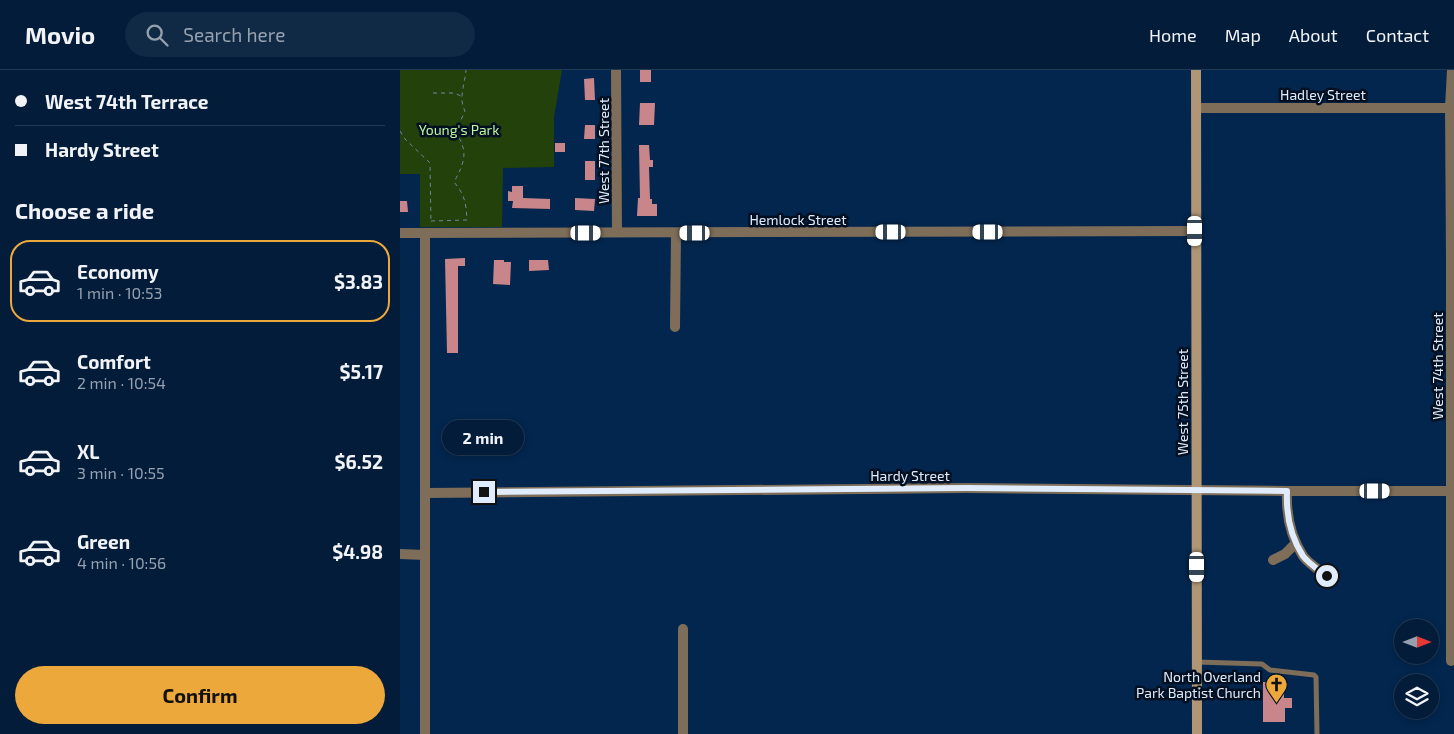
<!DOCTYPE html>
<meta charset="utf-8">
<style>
:root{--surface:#021c3a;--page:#102945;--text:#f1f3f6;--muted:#96a1af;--line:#233a54;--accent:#eda83b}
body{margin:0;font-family:"Exo 2",sans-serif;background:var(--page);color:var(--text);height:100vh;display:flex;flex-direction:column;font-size:19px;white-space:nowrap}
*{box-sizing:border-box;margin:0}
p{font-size:16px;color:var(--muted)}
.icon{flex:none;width:28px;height:28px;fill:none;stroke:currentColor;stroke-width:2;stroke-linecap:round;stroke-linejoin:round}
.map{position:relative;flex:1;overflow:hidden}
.panel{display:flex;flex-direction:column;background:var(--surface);width:400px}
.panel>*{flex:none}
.top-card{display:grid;align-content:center;height:110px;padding:0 15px;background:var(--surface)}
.needle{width:32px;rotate:90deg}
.tools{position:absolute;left:994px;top:549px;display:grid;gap:10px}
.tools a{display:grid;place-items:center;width:45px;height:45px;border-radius:50%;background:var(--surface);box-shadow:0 2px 8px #0003,0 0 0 1px var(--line);font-size:25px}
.end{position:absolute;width:22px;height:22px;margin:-11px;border:6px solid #e0ecfc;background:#111;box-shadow:0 0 0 2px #111}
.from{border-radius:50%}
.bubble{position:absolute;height:35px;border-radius:18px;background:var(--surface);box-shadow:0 2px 8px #0003,0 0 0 1px var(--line);font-size:16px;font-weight:700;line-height:35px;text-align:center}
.car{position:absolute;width:15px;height:30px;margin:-15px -8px;border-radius:6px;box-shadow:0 0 4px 1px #0007;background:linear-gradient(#fff 24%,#345 0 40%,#fff 0 76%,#345 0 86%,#fff 0)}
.top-card b{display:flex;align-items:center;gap:18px;height:48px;font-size:19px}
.top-card b+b{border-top:1px solid var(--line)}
.top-card i{width:12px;height:12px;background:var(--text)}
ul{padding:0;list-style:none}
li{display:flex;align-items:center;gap:15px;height:82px;margin:0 10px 8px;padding:0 5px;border:2px solid transparent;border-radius:20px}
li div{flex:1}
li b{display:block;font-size:19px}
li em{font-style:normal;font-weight:700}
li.active{border-color:var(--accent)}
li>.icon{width:45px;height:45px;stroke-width:1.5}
h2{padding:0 15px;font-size:22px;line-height:60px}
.button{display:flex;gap:10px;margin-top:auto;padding:10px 15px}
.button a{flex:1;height:58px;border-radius:30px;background:var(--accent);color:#111;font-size:20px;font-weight:700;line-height:58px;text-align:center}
header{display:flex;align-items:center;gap:30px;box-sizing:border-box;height:70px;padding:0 25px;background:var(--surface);border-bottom:1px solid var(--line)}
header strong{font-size:24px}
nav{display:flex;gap:28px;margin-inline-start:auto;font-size:18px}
.search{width:350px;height:45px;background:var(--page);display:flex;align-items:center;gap:12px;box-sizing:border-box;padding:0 18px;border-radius:28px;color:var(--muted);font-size:19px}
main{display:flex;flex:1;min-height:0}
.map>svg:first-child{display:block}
</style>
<header>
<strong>Movio</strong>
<div class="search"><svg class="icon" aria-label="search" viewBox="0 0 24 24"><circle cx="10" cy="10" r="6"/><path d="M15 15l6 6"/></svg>Search here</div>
<nav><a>Home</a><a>Map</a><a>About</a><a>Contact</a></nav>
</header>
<main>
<section class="panel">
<div class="top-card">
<b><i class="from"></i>West 74th Terrace</b>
<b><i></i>Hardy Street</b>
</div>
<h2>Choose a ride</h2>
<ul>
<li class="active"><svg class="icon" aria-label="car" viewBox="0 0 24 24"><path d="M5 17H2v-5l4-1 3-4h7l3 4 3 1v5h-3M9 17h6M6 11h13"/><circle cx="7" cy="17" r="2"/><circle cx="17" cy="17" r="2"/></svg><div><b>Economy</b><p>1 min · 10:53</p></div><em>$3.83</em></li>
<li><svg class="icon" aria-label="car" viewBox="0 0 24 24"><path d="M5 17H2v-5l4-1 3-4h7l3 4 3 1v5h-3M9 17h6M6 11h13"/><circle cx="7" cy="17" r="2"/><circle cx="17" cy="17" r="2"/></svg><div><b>Comfort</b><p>2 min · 10:54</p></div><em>$5.17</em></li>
<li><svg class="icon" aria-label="car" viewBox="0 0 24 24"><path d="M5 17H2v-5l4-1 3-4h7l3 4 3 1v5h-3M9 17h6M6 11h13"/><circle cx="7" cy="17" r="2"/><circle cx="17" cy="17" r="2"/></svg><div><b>XL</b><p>3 min · 10:55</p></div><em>$6.52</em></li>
<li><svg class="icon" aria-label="car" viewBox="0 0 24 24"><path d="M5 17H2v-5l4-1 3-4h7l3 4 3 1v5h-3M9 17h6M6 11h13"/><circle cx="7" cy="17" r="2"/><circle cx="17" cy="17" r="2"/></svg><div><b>Green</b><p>4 min · 10:56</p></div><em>$4.98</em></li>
</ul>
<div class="button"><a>Confirm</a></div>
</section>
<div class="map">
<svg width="1054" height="664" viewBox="0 0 1054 664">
<rect width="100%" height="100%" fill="#03264e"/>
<path fill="#23420b" d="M 0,0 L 162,0 L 154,47 L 154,97 L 103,98 L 102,157 L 20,157 L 20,104 L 0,104 Z"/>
<g fill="#c9868a">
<rect x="240" y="0" width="11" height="12"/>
<path d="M 194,8 L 195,30 L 185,30 L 184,9 Z"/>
<path d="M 240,33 L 255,33 L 254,55 L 239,55 Z"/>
<path d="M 185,55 L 195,55 L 195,69 L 184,69 Z"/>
<rect x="155" y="73" width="10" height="9"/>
<path d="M 239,75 L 249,75 L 250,90 L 253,90 L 253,97 L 249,97 L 250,129 L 252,129 L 252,134 L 257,134 L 257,146 L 237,146 L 238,128 L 240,128 Z"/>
<rect x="185" y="91" width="10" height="19"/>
<path d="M 112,116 L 123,116 L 123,128 L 150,129 L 150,139 L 112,138 L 113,131 L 108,131 L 108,121 L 112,122 Z"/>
<path d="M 175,128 L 195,129 L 194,141 L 175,140 Z"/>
<path d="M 0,131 L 7,131 L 8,142 L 0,142 Z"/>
<path d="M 65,188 L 65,196 L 58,196 L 58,283 L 47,283 L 45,189 Z"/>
<path d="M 94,190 L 104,190 L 104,192 L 111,192 L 110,215 L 93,214 Z"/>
<path d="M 129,190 L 148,190 L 149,200 L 129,201 Z"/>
<path d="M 863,612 L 884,612 L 884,628 L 892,628 L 892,638 L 885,638 L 885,652 L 863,652 Z"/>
</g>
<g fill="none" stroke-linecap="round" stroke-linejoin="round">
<g stroke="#6d85a1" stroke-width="1" stroke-dasharray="4 4" stroke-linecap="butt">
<path d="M 33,23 L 54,23 L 61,26"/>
<path d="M 0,61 L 5,69 L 30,93 L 31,153"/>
<path d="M 31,151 L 67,150 C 66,133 65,125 54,112 C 63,95 69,84 58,66 L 61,61 L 61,50 L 65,41 C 58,28 65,14 66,0"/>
</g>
<path stroke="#7e6e59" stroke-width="5" d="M 797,592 L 862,594 L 870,600 L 914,605 L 916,607 L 917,664"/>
<g stroke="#7e6e59" stroke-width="10">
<path d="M 216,0 L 217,162"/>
<path d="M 796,38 L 1050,38"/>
<path d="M 0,163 L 795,161"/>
<path d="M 25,163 L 25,664"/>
<path d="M 275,257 L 276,163"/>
<path d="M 887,421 C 886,444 890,466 903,486 C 909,494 919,500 927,506"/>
<path d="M 26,423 L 565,418 L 887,421 L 1054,421"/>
<path d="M 0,484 L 25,485"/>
<path d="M 873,490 L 885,484 L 896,473"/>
<path d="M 283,559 L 283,664"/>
<path d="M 1051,591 L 1051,187 L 1050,38 L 1052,0"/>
</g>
<path stroke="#b09674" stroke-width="10" d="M 796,0 L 797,664"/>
</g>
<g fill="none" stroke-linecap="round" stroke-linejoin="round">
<path stroke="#e0ecfc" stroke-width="6" d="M 84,422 L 566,418 L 887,421 C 886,444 890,466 903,486 C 909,494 919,500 927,506"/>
</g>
<defs>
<symbol id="church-pin" viewBox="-11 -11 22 30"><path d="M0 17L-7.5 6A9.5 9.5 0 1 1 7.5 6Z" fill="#eda83b" stroke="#031021"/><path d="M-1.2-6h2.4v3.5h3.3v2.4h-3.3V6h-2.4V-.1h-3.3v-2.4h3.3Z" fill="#111"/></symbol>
</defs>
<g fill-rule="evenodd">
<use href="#church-pin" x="864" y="602" width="25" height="34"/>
</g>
<g text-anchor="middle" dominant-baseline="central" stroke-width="5" stroke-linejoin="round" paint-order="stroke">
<g font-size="14" fill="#e0ecfc" stroke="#031021">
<text x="923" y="24">Hadley Street</text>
<text transform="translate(203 81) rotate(-90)">West 77th Street</text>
<text x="398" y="149">Hemlock Street</text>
<text transform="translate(1037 296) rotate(-90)">West 74th Street</text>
<text transform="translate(782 332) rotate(-90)">West 75th Street</text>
<text x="510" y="405">Hardy Street</text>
</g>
<g font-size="14" fill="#bcf59c" stroke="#031021">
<text x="59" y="59">Young's Park</text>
</g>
<g font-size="14" fill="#e0ecfc" stroke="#031021" text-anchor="end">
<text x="861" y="606">North Overland<tspan x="861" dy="16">Park Baptist Church</tspan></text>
</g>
</g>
</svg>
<div class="tools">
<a><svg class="needle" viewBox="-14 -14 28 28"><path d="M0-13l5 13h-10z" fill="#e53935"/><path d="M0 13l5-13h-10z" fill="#96a1af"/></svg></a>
<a><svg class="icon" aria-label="layers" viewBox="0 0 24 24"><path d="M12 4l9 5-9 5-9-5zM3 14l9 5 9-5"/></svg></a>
</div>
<i class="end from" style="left:927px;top:506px"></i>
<i class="end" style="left:84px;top:422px"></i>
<div class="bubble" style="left:42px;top:350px;width:82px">2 min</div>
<i class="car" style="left:795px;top:161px;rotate:180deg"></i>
<i class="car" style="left:491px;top:162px;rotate:270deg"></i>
<i class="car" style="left:588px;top:162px;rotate:270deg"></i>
<i class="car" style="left:186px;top:163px;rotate:90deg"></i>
<i class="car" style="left:295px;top:163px;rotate:270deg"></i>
<i class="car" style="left:975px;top:421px;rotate:90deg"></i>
<i class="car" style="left:797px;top:497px;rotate:180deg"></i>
</div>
</main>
